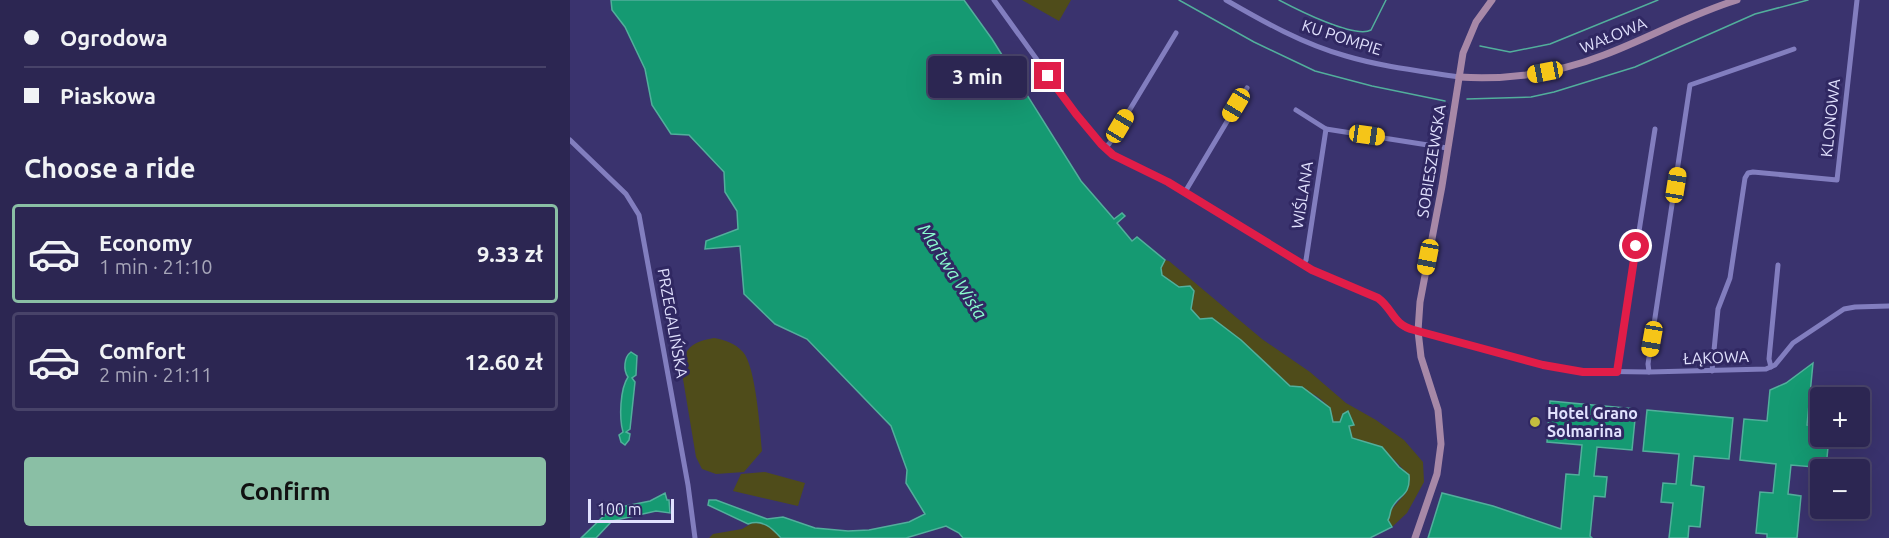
<!DOCTYPE html>
<meta charset="utf-8">
<style>
:root{--surface:#2c2652;--page:#38325c;--text:#f1f3f6;--muted:#a6a5b8;--line:#484369;--accent:#8abfa5}
body{margin:0;font-family:Ubuntu,sans-serif;background:var(--page);color:var(--text);height:100vh;display:flex;flex-direction:column;font-size:22px;white-space:nowrap}
*{box-sizing:border-box;margin:0}
p{font-size:20px;color:var(--muted)}
.icon{flex:none;width:33px;height:33px;fill:none;stroke:currentColor;stroke-width:2;stroke-linecap:round;stroke-linejoin:round}
.map{position:relative;flex:1;overflow:hidden}
.sheet{display:flex;flex-direction:column;background:var(--surface);width:570px}
.sheet>*{flex:none}
.top-card{display:grid;align-content:center;height:132px;padding:0 24px;background:var(--surface)}
.tools{position:absolute;left:1240px;top:387px;display:grid;gap:12px}
.tools a{display:grid;place-items:center;width:60px;height:60px;border-radius:6px;background:var(--surface);box-shadow:0 6px 24px #0002,0 0 0 2px var(--line);font-size:30px}
.scale{position:absolute;left:18px;bottom:15px;width:86px;box-sizing:border-box;padding-left:6px;border:3px solid #e1e1fe;border-top:0;font-size:16px;line-height:21px;white-space:nowrap;color:#e1e1fe;-webkit-text-stroke:4px #302862;paint-order:stroke}
.end{position:absolute;width:27px;height:27px;margin:-14px;border:8px solid #e11d48;background:#fff;box-shadow:0 0 0 3px #fff}
.from{border-radius:50%}
.bubble{position:absolute;height:42px;border-radius:6px;background:var(--surface);box-shadow:0 6px 24px #0002,0 0 0 2px var(--line);font-size:20px;font-weight:700;line-height:42px;text-align:center}
.car{position:absolute;width:18px;height:36px;margin:-18px -9px;border-radius:8px;box-shadow:0 0 4px 2px #0007;background:linear-gradient(#f5c518 24%,#345 0 40%,#f5c518 0 76%,#345 0 86%,#f5c518 0)}
.top-card b{display:flex;align-items:center;gap:21px;height:57px;font-size:22px}
.top-card b+b{border-top:2px solid var(--line)}
.top-card i{width:15px;height:15px;background:var(--text)}
ul{padding:0;list-style:none}
li{display:flex;align-items:center;gap:18px;height:99px;margin:0 12px 9px;padding:0 12px;border:3px solid var(--line);border-radius:6px}
li div{flex:1}
li b{display:block;font-size:22px}
li em{font-style:normal;font-weight:700}
li.active{border-color:var(--accent)}
li>.icon{width:54px;height:54px;stroke-width:1.5}
h2{padding:0 24px;font-size:27px;line-height:72px}
.action{display:flex;gap:12px;margin-top:auto;padding:12px 24px}
.action a{flex:1;height:69px;border-radius:6px;background:var(--accent);color:#111;font-size:24px;font-weight:700;line-height:69px;text-align:center}
main{display:flex;flex:1;min-height:0}
.map>svg:first-child{display:block}
</style>
<main>
<section class="sheet">
<div class="top-card">
<b><i class="from"></i>Ogrodowa</b>
<b><i></i>Piaskowa</b>
</div>
<h2>Choose a ride</h2>
<ul>
<li class="active"><svg class="icon" aria-label="car" viewBox="0 0 24 24"><path d="M5 17H2v-5l4-1 3-4h7l3 4 3 1v5h-3M9 17h6M6 11h13"/><circle cx="7" cy="17" r="2"/><circle cx="17" cy="17" r="2"/></svg><div><b>Economy</b><p>1 min · 21:10</p></div><em>9.33 zł</em></li>
<li><svg class="icon" aria-label="car" viewBox="0 0 24 24"><path d="M5 17H2v-5l4-1 3-4h7l3 4 3 1v5h-3M9 17h6M6 11h13"/><circle cx="7" cy="17" r="2"/><circle cx="17" cy="17" r="2"/></svg><div><b>Comfort</b><p>2 min · 21:11</p></div><em>12.60 zł</em></li>
</ul>
<div class="action"><a>Confirm</a></div>
</section>
<div class="map">
<svg width="1319" height="538" viewBox="0 0 1319 538">
<rect width="100%" height="100%" fill="#3a336e"/>
<g fill="#4f4c1a">
<path d="M 452,0 L 501,0 L 489,21 Z"/>
<path d="M 595,260 L 599,261 L 692,339 L 740,372 L 776,403 L 806,420 L 834,440 L 853,462 L 854,482 L 837,513 L 822,527 L 818,520 L 821,510 L 835,494 L 839,475 C 832,469 828,463 821,457 C 810,447 796,442 781,438 L 779,426 L 784,425 L 763,422 C 762,418 762,411 759,408 C 751,396 734,388 720,387 L 704,370 L 630,320 L 620,309 L 624,291 L 609,287 L 592,275 L 591,268 Z"/>
<path d="M 144,338 C 155,340 165,343 173,352 C 186,367 190,430 192,451 L 174,472 L 146,474 L 132,469 L 126,457 L 111,367 C 116,346 123,342 144,338 Z"/>
<path d="M 195,472 L 235,483 L 228,506 L 163,491 L 171,474 Z"/>
<path d="M 184,522 L 201,526 L 211,538 L 139,538 L 143,534 L 172,529 Z"/>
</g>
<g fill="#159a72" stroke="#52af9c" stroke-width="1.5">
<path d="M 41,0 L 394,0 L 422,39 L 511,181 L 544,219 L 552,213 L 555,216 L 547,223 L 562,241 L 567,237 L 595,260 L 591,268 L 592,275 L 609,287 L 620,286 L 624,291 L 621,309 L 630,319 L 642,318 L 671,340 L 720,386 L 732,387 L 760,408 L 763,422 L 770,422 L 773,414 L 778,411 L 784,425 L 779,426 L 782,438 L 812,447 L 829,467 L 839,475 C 841,498 827,494 821,510 C 820,513 820,517 818,520 L 822,527 L 800,538 L 393,538 L 389,533 L 376,526 L 336,538 L 211,538 C 202,528 193,519 178,524 L 138,505 L 139,500 L 146,500 L 197,519 L 213,517 L 245,528 L 278,531 L 299,530 L 339,522 L 355,514 L 336,483 L 337,470 L 321,426 L 237,339 L 205,324 L 174,294 L 170,246 L 135,249 L 136,241 L 168,229 L 167,211 L 155,192 L 154,172 L 119,135 L 101,134 L 82,105 L 75,69 L 55,27 L 42,10 Z"/>
<path d="M 61,352 L 67,356 L 66,375 L 62,378 L 65,382 L 60,429 L 56,432 L 60,434 L 59,440 L 55,445 L 51,442 L 49,435 L 53,432 C 49,418 50,389 58,377 C 53,370 54,357 61,352 Z"/>
<path d="M 1243,363 L 1237,425 L 1251,426 L 1251,436 L 1259,437 L 1256,468 L 1221,465 L 1218,494 L 1231,496 L 1227,538 L 1197,538 L 1197,534 L 1186,533 L 1190,492 L 1203,493 L 1206,464 L 1170,460 L 1174,419 L 1197,421 L 1200,390 L 1216,383 Z"/>
<path d="M 980,401 L 1066,409 L 1062,450 L 1027,447 L 1024,476 L 1037,477 L 1035,497 L 1024,496 L 1020,536 L 1022,538 L 858,538 L 872,493 L 923,506 L 991,529 L 996,474 L 1009,475 L 1012,445 L 977,442 Z"/>
<path d="M 1077,410 L 1163,418 L 1159,459 L 1124,456 L 1121,485 L 1134,487 L 1130,527 L 1119,526 L 1118,538 L 1099,538 L 1103,503 L 1091,502 L 1093,483 L 1106,484 L 1109,454 L 1073,451 Z"/>
<path d="M 95,493 L 97,500 L 99,500 L 100,513 L 86,511 L 42,521 L 26,538 L 11,538 L 41,509 L 80,501 Z"/>
</g>
<g fill="none" stroke-linecap="round" stroke-linejoin="round">
<g stroke="#52af9c" stroke-width="1.5">
<path d="M 609,0 L 684,42 L 745,71 L 802,86 L 875,101"/>
<path d="M 709,0 C 726,9 785,39 801,30 L 816,0"/>
<path d="M 910,46 L 940,52 L 980,44 L 1088,0"/>
<path d="M 897,99 L 961,97 L 984,92 L 1065,67 L 1185,14 L 1238,0"/>
</g>
<g stroke="#827ebf" stroke-width="5">
<path d="M 424,0 L 506,114 L 531,144 L 542,155 L 598,182 L 742,270 L 808,298 C 819,306 822,321 834,327 L 957,361 L 1006,371 L 1079,372 L 1196,369 L 1205,365 L 1223,343 L 1274,309 L 1285,307 L 1319,306"/>
<path d="M 656,0 C 694,22 733,44 776,56 C 813,67 851,71 889,77"/>
<path d="M 726,110 L 756,129"/>
<path d="M 0,140 L 56,194 L 69,215 L 118,485 L 125,538"/>
<path d="M 534,148 L 539,144 L 606,33"/>
<path d="M 615,192 L 677,88"/>
<path d="M 733,265 L 736,260 L 756,129 L 877,148"/>
<path d="M 1201,367 L 1199,359 L 1208,265"/>
<path d="M 1142,371 L 1148,309 L 1160,278 L 1175,178 L 1178,173 L 1183,172 L 1267,180 L 1287,0"/>
<path d="M 1047,372 L 1085,129"/>
<path d="M 1079,372 L 1078,364 L 1120,85 L 1224,49"/>
</g>
<g stroke="#a788a7" stroke-width="7">
<path d="M 889,77 C 938,80 988,73 1034,55 C 1079,38 1121,14 1167,0"/>
<path d="M 845,538 L 867,474 L 871,444 L 868,410 L 851,357 L 848,331 L 850,302 L 872,186 L 893,53 L 906,22 L 922,0"/>
</g>
</g>
<g fill="none" stroke-linecap="round" stroke-linejoin="round">
<path stroke="#e11d48" stroke-width="8" d="M 478,76 L 506,114 L 531,144 L 543,155 L 598,182 L 742,270 L 808,298 C 824,310 822,324 844,330 L 973,365 L 1013,372 L 1047,372 L 1066,246"/>
</g>
<circle fill="#c4bc3e" stroke="#302862" stroke-width="2" cx="965" cy="422" r="6"/>
<g text-anchor="middle" dominant-baseline="central" stroke-width="6" stroke-linejoin="round" paint-order="stroke">
<g font-size="16" fill="#e1e1fe" stroke="#302862">
<text transform="translate(1043 35) rotate(-22)">WAŁOWA</text>
<text transform="translate(772 37) rotate(18)">KU POMPIE</text>
<text transform="translate(1260 118) rotate(-84)">KLONOWA</text>
<text transform="translate(861 161) rotate(-81)">SOBIESZEWSKA</text>
<text transform="translate(732 195) rotate(-81)">WIŚLANA</text>
<text transform="translate(103 323) rotate(80)">PRZEGALIŃSKA</text>
<text transform="translate(1146 357) rotate(-2)">ŁĄKOWA</text>
</g>
<g font-size="16" font-weight="bold" fill="#e1e1fe" stroke="#302862" text-anchor="start">
<text x="977" y="413">Hotel Grano<tspan x="977" dy="18">Solmarina</tspan></text>
</g>
<g font-size="18" font-style="italic" fill="#8bfccf" stroke="#302862">
<text transform="translate(383 271) rotate(57)">Martwa Wisła</text>
</g>
</g>
</svg>
<div class="tools">
<a>+</a>
<a>−</a>
</div>
<div class="scale">100 m</div>
<i class="end from" style="left:1066px;top:246px"></i>
<i class="end" style="left:478px;top:76px"></i>
<div class="bubble" style="left:358px;top:56px;width:99px">3 min</div>
<i class="car" style="left:975px;top:72px;rotate:259deg"></i>
<i class="car" style="left:666px;top:105px;rotate:211deg"></i>
<i class="car" style="left:550px;top:126px;rotate:31deg"></i>
<i class="car" style="left:797px;top:135px;rotate:98deg"></i>
<i class="car" style="left:1106px;top:185px;rotate:9deg"></i>
<i class="car" style="left:858px;top:257px;rotate:191deg"></i>
<i class="car" style="left:1082px;top:339px;rotate:190deg"></i>
</div>
</main>
